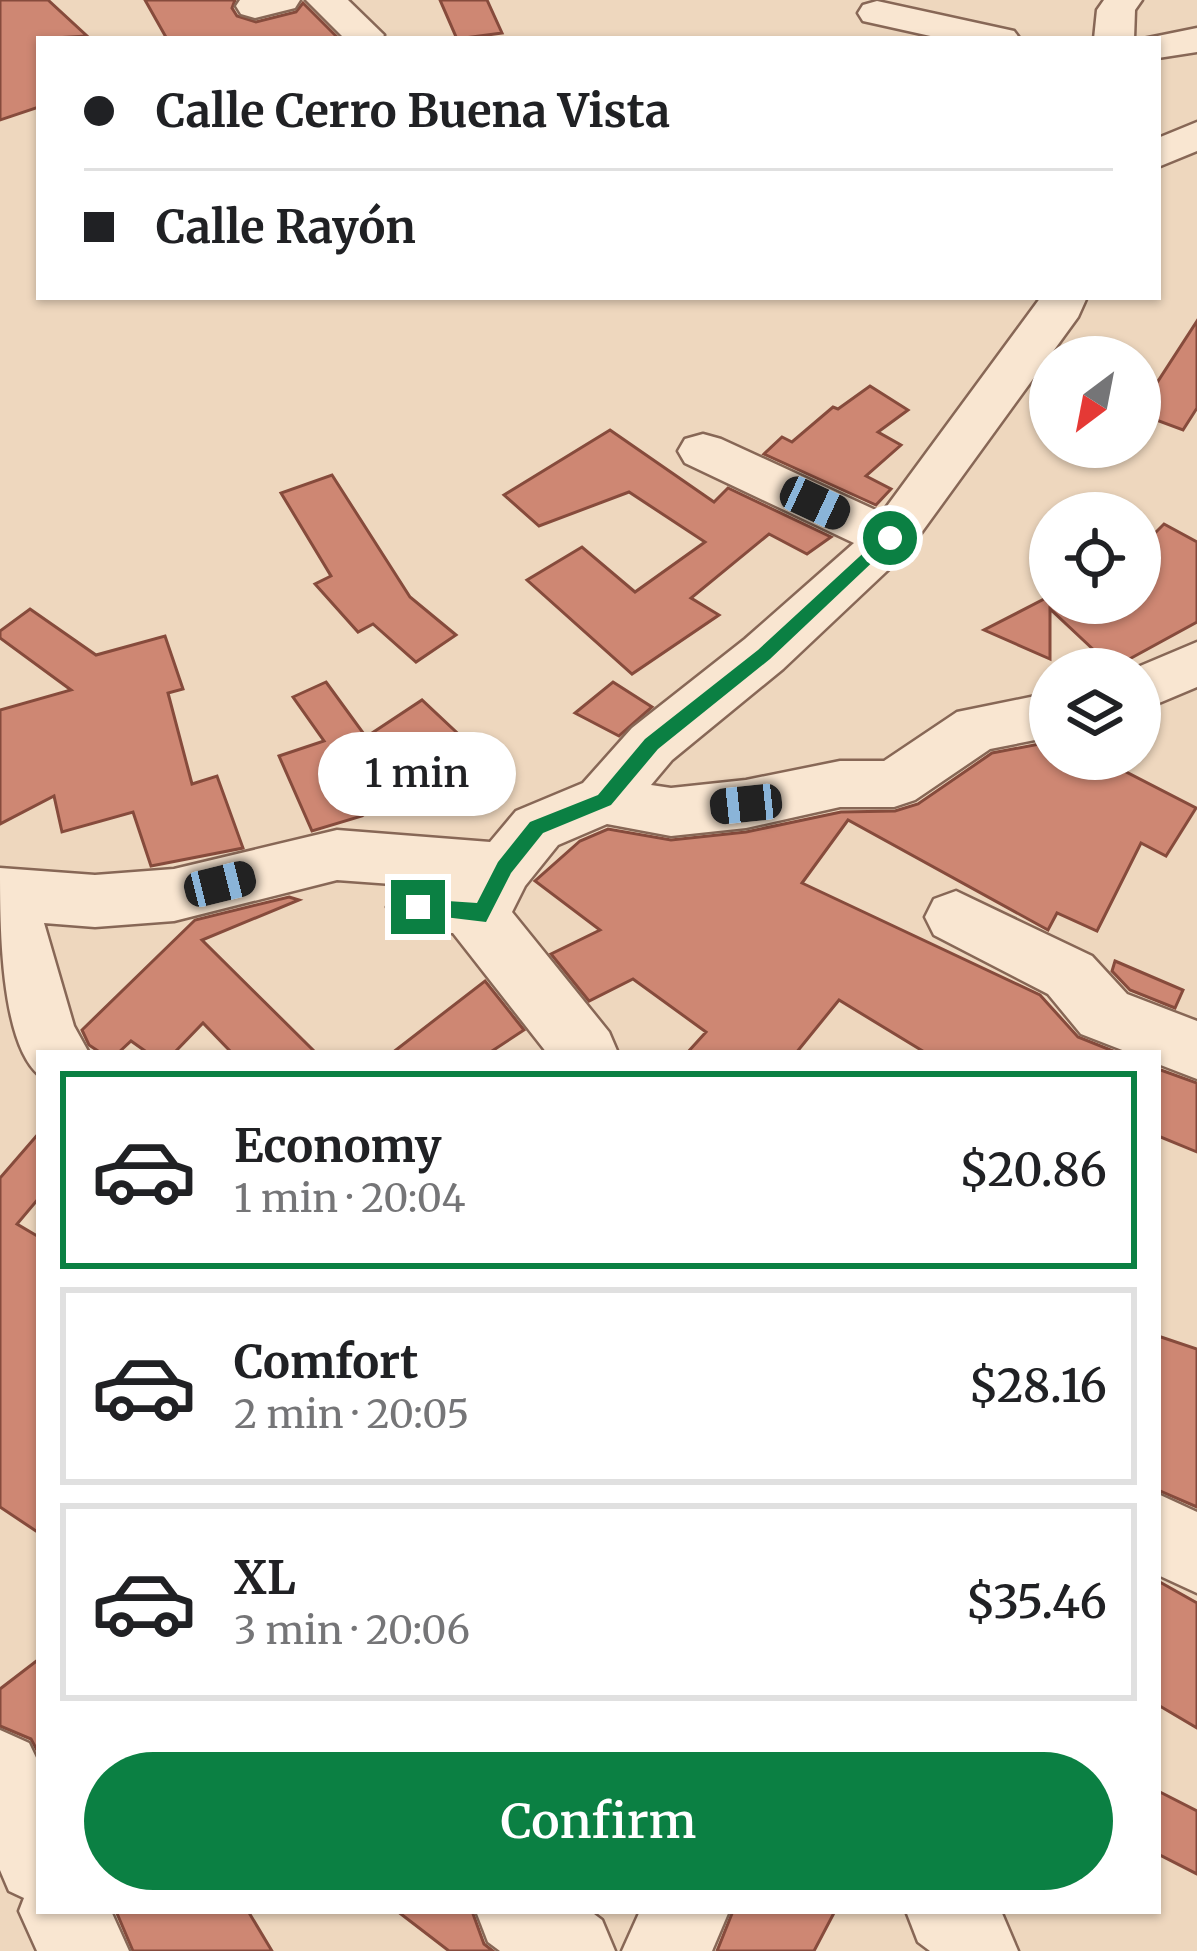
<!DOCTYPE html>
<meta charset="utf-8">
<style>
:root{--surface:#fff;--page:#f2f2f2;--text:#202124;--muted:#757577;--line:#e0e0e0;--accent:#0b8043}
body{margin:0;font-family:Merriweather,serif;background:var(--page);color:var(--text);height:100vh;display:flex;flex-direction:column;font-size:45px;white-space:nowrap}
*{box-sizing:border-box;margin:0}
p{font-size:39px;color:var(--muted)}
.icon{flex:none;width:66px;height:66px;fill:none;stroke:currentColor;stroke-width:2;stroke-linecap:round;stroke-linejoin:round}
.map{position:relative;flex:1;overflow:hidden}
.drawer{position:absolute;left:36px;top:1050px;width:1125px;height:864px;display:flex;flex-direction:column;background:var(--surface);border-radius:0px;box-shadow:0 3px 9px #0004}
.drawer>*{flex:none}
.banner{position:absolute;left:36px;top:36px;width:1125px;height:264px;border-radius:0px;box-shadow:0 3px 9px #0004;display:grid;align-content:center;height:264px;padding:0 48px;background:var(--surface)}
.needle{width:78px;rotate:212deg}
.tools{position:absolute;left:1029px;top:336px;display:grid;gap:24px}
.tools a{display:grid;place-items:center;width:132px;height:132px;border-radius:50%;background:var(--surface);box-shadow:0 3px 9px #0004;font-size:60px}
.end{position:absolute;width:54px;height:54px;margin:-27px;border:15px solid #0b8043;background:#fff;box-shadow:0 0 0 6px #fff}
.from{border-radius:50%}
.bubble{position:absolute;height:84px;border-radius:42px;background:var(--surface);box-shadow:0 3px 9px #0004;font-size:39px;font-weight:600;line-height:84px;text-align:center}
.car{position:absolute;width:36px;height:72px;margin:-36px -18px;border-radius:15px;box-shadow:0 0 9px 3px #0007;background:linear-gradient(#222 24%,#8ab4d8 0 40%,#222 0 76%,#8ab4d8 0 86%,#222 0)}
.banner b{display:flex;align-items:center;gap:42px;height:114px;font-size:45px}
.banner b+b{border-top:3px solid var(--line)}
.banner i{width:30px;height:30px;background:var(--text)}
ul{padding:21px 0 0;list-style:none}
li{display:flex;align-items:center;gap:36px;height:198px;margin:0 24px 18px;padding:0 24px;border:6px solid var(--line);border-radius:0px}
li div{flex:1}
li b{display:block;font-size:45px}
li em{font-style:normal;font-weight:600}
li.selected{border-color:var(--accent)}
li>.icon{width:108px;height:108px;stroke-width:1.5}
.button{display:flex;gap:24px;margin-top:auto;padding:24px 48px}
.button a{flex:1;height:138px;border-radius:72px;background:var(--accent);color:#fff;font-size:48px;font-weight:600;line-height:138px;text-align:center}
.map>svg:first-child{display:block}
</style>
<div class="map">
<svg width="1197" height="1951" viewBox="0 0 1197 1951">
<rect width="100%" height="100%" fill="#eed7be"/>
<g fill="#ce8773" stroke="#864b3c" stroke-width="3">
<path d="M 0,0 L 48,0 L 87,36 L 39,39 L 39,107 L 0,120 Z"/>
<path d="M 145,0 L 235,0 L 232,8 L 237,16 L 256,22 L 296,12 L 303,3 L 339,39 L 167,39 Z"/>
<path d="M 440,0 L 487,0 L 502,33 L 457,39 Z"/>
<path d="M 1197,321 L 1197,408 L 1183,430 L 1140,414 L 1140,409 Z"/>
<path d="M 870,386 L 908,410 L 878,432 L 901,445 L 866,476 L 891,489 L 876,505 L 764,454 L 782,437 L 792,442 L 833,407 L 838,409 Z"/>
<path d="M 610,430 L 714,502 L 728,488 L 831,537 L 807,554 L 769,534 L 691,598 L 719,615 L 632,674 L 527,580 L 582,547 L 635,592 L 705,542 L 629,492 L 539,526 L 504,495 Z"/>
<path d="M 332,475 L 410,597 L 456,635 L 416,662 L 373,624 L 358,632 L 315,584 L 331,576 L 281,493 Z"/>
<path d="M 1164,524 L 1197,542 L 1197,622 L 1113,668 L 1050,609 L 1050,659 L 984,630 L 1050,596 L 1050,603 L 1140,603 L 1140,548 Z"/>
<path d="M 30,609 L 96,655 L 165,636 L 183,689 L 168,693 L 192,784 L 217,776 L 243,848 L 151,866 L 133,812 L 62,832 L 54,796 L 0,824 L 0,710 L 71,690 L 0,638 L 0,631 Z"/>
<path d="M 326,682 L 366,737 L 422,700 L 469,744 L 362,816 L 312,831 L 279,756 L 324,741 L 293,697 Z"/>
<path d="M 613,682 L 652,707 L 619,736 L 575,713 Z"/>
<path d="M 1050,742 L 1050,759 L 1101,759 L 1196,808 L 1166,856 L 1141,843 L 1097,931 L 1057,913 L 1048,930 L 848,820 L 802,883 L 1040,995 L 1078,1037 L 1118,1053 L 926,1053 L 839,1000 L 796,1053 L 687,1053 L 706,1032 L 633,979 L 589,1001 L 551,954 L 600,930 L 535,881 L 580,841 L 608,829 L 671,840 L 746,832 L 841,812 L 895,811 L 918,804 L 992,753 Z"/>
<path d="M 289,897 L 299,900 L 202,940 L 316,1053 L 232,1053 L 203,1023 L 174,1053 L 148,1053 L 131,1041 L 118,1053 L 101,1053 L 89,1045 L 82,1030 L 195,920 Z"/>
<path d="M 1115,961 L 1183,990 L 1175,1008 L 1130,990 L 1112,971 Z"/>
<path d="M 485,981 L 524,1030 L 489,1053 L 392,1053 Z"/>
<path d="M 1158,1069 L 1197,1083 L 1197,1152 L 1158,1136 Z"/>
<path d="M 39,1133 L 39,1198 L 17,1224 L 39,1237 L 39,1533 L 0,1507 L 0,1178 Z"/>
<path d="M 1158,1336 L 1197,1349 L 1197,1507 L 1158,1490 Z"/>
<path d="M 1158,1581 L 1197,1603 L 1197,1728 L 1158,1705 Z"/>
<path d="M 39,1659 L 39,1754 L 31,1739 L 0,1726 L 0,1689 Z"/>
<path d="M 1158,1791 L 1197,1811 L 1197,1874 L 1158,1854 Z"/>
<path d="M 116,1911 L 248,1911 L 272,1951 L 133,1951 Z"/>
<path d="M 397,1911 L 472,1911 L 484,1944 L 493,1951 L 449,1951 Z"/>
<path d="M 733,1911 L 835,1911 L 814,1951 L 717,1951 Z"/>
</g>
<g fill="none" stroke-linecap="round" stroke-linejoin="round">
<defs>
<g id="minor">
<path d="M 240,0 L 300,0 L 295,8 L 255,18 L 241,14 L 236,6 Z"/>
<path d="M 306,0 L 348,0 L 384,35 L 381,39 L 345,39 Z"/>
<path d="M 1104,0 L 1142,0 L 1135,10 L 1134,39 L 1094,39 L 1097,10 Z"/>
<path d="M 877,1 L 1014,31 L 1020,39 L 944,39 L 863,21 L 858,13 L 863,5 Z"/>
<path d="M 1197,28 L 1197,52 L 1158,58 L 1158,39 L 1143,39 Z"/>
<path d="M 1197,122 L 1197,151 L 1158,167 L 1158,138 Z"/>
<path d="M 1041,297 L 1087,297 L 1078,317 L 908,551 L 783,669 L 672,760 L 651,785 L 671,788 L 746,780 L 840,761 L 884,761 L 957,712 L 1050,693 L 1050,737 L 990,749 L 915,800 L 894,807 L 840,807 L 746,828 L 671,836 L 607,824 L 558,845 L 525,886 L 512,912 L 609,1032 L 618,1053 L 547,1053 L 453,933 L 418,933 L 396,925 L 387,907 L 396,889 L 406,885 L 337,880 L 174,921 L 95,927 L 44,923 L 74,1026 L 89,1053 L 39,1053 L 39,1075 C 0,1042 0,923 0,868 L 95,875 L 174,869 L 337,830 L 490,842 L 516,811 L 583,783 L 632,728 L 745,639 L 854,543 L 685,463 L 678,451 L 685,439 L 703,434 L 721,439 L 882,513 Z"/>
<path d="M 1197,642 L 1197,687 L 1140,711 L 1140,669 L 1133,669 Z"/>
<path d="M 956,891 L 1092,956 L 1127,994 L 1197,1021 L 1197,1079 L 1158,1064 L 1158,1053 L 1130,1053 L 1081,1034 L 1048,994 L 934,935 L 925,917 L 934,899 Z"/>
<path d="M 1158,1494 L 1197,1512 L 1197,1593 L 1158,1575 Z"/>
<path d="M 0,1730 L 29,1743 L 39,1764 L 39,1911 L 111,1911 L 129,1951 L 37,1951 L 19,1911 L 24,1898 L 9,1891 L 0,1870 Z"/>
<path d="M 476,1911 L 590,1911 L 602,1920 L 615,1951 L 500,1951 L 488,1942 Z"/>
<path d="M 640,1911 L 729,1911 L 712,1951 L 622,1951 Z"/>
<path d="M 906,1911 L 1001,1911 L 1018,1951 L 930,1951 L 918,1942 Z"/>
</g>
</defs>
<use href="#minor" stroke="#876756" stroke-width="5"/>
<use href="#minor" fill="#f9e6d1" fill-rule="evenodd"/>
</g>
<path fill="#0b8043" d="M 884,534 L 898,538 L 770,659 L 658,749 L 611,805 L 543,833 L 511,873 L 486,922 L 411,913 L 408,907 L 418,899 L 477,903 L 498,862 L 530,822 L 598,795 L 645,739 L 758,650 Z"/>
</svg>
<div class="tools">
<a><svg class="needle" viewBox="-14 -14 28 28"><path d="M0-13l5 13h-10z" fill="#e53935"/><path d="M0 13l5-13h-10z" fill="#757577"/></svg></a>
<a><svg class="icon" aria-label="locate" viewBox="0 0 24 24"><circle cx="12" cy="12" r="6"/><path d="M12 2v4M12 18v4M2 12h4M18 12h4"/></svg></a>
<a><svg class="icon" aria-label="layers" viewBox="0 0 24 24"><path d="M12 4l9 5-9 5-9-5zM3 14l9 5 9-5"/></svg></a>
</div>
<i class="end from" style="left:890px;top:538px"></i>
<i class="end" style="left:418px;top:907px"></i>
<div class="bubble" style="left:318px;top:732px;width:198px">1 min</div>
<i class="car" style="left:815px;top:503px;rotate:115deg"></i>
<i class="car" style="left:746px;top:804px;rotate:264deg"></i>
<i class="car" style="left:220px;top:884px;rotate:76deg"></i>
<div class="banner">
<b><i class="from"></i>Calle Cerro Buena Vista</b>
<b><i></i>Calle Rayón</b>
</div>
<section class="drawer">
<ul>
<li class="selected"><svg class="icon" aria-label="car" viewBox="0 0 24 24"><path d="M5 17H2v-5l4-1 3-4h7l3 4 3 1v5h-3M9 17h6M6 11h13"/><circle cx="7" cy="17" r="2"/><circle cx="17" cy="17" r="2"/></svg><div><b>Economy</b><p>1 min · 20:04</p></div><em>$20.86</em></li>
<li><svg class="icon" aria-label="car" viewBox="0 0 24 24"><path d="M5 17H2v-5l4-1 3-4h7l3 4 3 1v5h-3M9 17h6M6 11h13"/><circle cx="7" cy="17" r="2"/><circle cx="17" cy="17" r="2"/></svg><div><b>Comfort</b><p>2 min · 20:05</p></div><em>$28.16</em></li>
<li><svg class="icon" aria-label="car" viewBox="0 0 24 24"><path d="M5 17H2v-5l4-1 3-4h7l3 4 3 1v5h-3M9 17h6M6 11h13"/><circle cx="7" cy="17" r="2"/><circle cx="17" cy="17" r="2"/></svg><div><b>XL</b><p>3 min · 20:06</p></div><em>$35.46</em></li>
</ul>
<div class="button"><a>Confirm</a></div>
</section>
</div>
